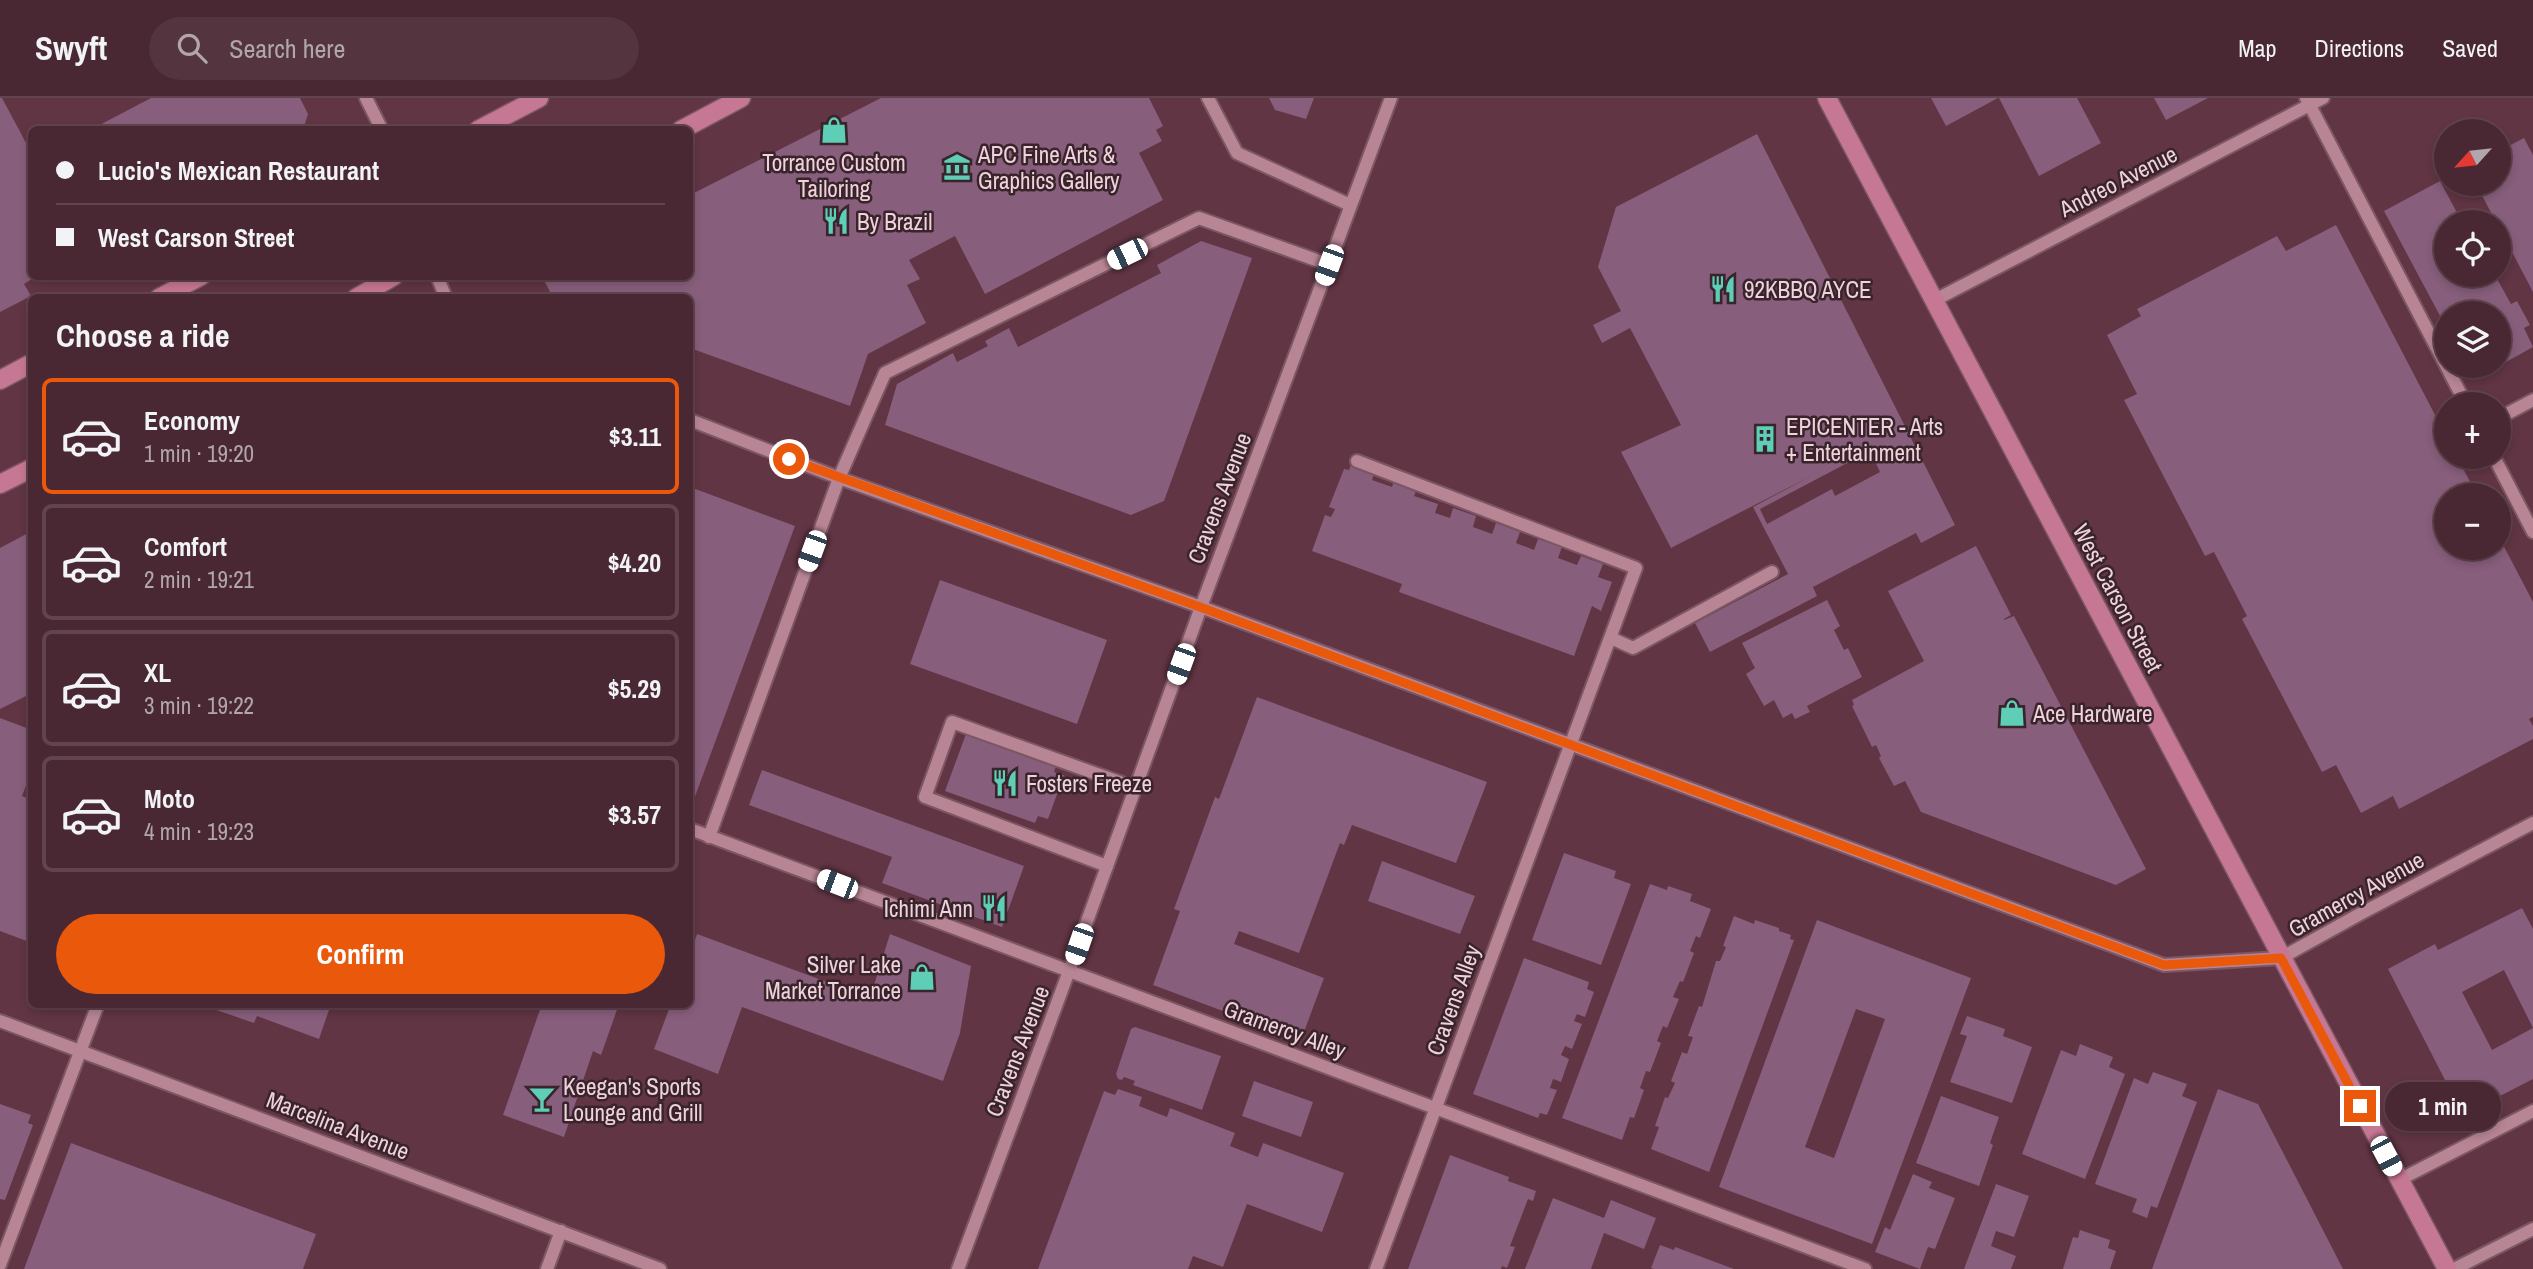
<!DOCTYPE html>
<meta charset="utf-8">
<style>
:root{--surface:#492833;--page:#53343f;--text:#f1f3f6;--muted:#b1a6ac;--line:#61444e;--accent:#ea580c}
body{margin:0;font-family:"Archivo Narrow",sans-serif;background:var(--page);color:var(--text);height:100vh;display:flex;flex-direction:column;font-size:26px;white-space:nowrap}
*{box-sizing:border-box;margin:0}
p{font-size:23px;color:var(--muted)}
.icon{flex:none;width:38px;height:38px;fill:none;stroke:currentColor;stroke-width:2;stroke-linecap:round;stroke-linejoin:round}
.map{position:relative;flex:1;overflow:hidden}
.panel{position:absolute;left:28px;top:196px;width:665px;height:714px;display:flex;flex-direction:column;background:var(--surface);border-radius:10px;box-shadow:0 4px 10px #0003,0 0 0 2px var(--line)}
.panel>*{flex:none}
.banner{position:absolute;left:28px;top:28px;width:665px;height:154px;border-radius:10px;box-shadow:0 4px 10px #0003,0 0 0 2px var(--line);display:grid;align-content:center;height:154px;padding:0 28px;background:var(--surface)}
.needle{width:46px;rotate:243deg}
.controls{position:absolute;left:2434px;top:21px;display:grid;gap:14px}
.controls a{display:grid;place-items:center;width:77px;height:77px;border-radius:50%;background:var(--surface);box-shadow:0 4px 10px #0003,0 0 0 2px var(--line);font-size:35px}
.end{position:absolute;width:32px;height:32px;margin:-16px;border:9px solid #ea580c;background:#fff;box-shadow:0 0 0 4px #fff}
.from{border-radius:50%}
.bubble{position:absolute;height:49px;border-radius:24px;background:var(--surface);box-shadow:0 4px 10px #0003,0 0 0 2px var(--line);font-size:23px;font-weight:700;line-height:49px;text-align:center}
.car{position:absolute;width:21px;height:42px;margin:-21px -10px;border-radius:9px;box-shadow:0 0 5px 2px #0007;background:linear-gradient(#fff 24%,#345 0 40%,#fff 0 76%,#345 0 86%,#fff 0)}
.banner b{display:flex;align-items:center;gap:24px;height:66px;font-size:26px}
.banner b+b{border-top:2px solid var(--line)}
.banner i{width:18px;height:18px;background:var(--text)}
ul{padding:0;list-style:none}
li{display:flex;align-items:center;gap:21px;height:116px;margin:0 14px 10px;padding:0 14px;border:4px solid var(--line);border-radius:10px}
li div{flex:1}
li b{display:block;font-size:26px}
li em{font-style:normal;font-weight:700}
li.active{border-color:var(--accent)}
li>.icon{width:63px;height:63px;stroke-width:1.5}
h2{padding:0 28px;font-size:32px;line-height:84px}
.cta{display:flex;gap:14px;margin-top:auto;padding:14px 28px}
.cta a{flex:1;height:80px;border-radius:42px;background:var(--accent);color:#fff;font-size:28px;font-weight:700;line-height:80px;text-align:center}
header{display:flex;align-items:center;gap:42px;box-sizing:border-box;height:98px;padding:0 35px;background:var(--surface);border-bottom:2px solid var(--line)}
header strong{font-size:33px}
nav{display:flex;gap:38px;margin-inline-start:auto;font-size:24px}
.search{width:490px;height:63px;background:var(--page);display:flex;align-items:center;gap:18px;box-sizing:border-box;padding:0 24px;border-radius:38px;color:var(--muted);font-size:26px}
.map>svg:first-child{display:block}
</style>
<header>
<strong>Swyft</strong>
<div class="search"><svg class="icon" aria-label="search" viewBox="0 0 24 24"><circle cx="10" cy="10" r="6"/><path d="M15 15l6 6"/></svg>Search here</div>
<nav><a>Map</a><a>Directions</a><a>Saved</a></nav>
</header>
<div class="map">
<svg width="2533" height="1171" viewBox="0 0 2533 1171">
<rect width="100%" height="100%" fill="#613544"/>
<g fill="#875e7b" fill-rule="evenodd">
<path d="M 0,0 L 2,0 L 32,56 L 32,178 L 37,178 L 24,186 L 31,198 L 0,214 Z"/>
<path d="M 151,0 L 300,0 L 308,16 L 303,32 L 90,32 Z"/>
<path d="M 881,0 L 1149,0 L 1163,28 L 1156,32 L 1162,43 L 1139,55 L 1163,102 L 985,196 L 955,138 L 909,162 L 920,181 L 907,187 L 926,225 L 868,256 L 850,308 L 690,250 L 690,200 L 553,200 L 542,178 L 690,178 L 690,97 Z"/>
<path d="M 1269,0 L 1314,0 L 1306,21 L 1275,12 Z"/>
<path d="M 1931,0 L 1998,0 L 1946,28 Z"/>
<path d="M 1999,0 L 2077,0 L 2101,45 L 2039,78 Z"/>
<path d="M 2154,0 L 2208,0 L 2166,22 Z"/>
<path d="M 1757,36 L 1955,427 L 1921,445 L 1916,435 L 1813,489 L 1817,498 L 1710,554 L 1695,525 L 1788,476 L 1753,409 L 1811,378 L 1671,450 L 1621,354 L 1681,327 L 1630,230 L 1602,245 L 1593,227 L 1621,213 L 1598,169 L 1616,109 ZM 1870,353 L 1880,374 L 1835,398 L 1832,391 L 1767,426 L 1760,411 Z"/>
<path d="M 2524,40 L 2533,57 L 2533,194 L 2499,129 L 2499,124 L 2496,124 L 2476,86 L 2499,86 L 2499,53 Z"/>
<path d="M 2440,83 L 2462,124 L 2446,124 L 2446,177 L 2490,177 L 2492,181 L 2496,179 L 2511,206 L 2517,203 L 2530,227 L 2524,230 L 2533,249 L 2499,268 L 2499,215 L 2446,215 L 2446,229 L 2384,113 Z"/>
<path d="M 2336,127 L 2446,338 L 2446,359 L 2457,359 L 2477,397 L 2446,397 L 2446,450 L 2499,450 L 2499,439 L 2533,504 L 2533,619 L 2529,621 L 2533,628 L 2533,641 L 2399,711 L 2393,698 L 2361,715 L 2336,667 L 2322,674 L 2242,521 L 2247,518 L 2214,454 L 2205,458 L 2124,302 L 2137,296 L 2107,237 L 2141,218 L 2137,211 L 2277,138 L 2286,153 Z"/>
<path d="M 1201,143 L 1252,160 L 1164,403 L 1131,417 L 885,327 L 897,286 L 953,255 L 957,264 L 988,248 L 985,243 L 1009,230 L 1018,249 L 1161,175 L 1157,167 Z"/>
<path d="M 2467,268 L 2499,268 L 2474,281 Z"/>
<path d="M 1352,364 L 1375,373 L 1372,382 L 1392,389 L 1395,380 L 1418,388 L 1414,398 L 1438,406 L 1435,415 L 1450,420 L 1453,410 L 1476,418 L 1473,429 L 1492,436 L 1496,425 L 1520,434 L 1516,445 L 1534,452 L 1538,441 L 1562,449 L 1558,460 L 1577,467 L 1581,458 L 1603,466 L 1598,479 L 1612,484 L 1601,513 L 1592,508 L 1574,558 L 1399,494 L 1402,486 L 1312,453 L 1325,417 L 1331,419 L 1335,411 L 1329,409 L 1344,371 L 1349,372 Z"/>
<path d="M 690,389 L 795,428 L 690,712 Z"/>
<path d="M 32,433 L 32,595 L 0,611 L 0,450 Z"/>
<path d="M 1976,448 L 2011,517 L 2004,521 L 2004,522 L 2014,518 L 2146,771 L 2116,787 L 1921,714 L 1905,683 L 1894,688 L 1879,660 L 1881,658 L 1876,647 L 1872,649 L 1852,608 L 1854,607 L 1852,602 L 1924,563 L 1888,493 Z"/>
<path d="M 940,482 L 1107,542 L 1077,626 L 910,566 Z"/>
<path d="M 1827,502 L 1840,528 L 1834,532 L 1844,552 L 1848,550 L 1862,579 L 1807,608 L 1810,614 L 1795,621 L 1792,615 L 1783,620 L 1774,602 L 1764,608 L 1746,576 L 1755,570 L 1742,545 Z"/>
<path d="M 1257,599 L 1487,684 L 1456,765 L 1352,727 L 1344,747 L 1340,745 L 1299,855 L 1239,833 L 1234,846 L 1324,880 L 1301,942 L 1153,887 L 1180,813 L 1174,811 L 1215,699 L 1219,701 Z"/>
<path d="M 0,620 L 32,632 L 32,672 L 22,698 L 32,702 L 32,845 L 0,833 Z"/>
<path d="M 966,636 L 1056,668 L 1054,674 L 1064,677 L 1048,721 L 1038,718 L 1035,725 L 945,693 Z"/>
<path d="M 762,672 L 1024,768 L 1002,829 L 882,785 L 892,759 L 749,707 Z"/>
<path d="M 1564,755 L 1616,773 L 1614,780 L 1631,786 L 1601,867 L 1532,842 Z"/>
<path d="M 1382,763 L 1475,798 L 1460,836 L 1368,803 Z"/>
<path d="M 1650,786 L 1667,792 L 1668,788 L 1692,796 L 1690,803 L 1711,811 L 1700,840 L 1696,838 L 1690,853 L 1694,855 L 1683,884 L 1680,883 L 1673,899 L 1679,901 L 1667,930 L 1663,928 L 1657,943 L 1661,945 L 1650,974 L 1646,973 L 1640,990 L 1644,992 L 1634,1020 L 1630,1019 L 1622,1042 L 1562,1020 Z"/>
<path d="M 2522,810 L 2533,831 L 2533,930 L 2504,872 L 2462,894 L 2492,952 L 2533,930 L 2533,981 L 2463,1017 L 2388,871 L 2435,846 L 2438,852 Z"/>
<path d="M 1734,818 L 1754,826 L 1755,822 L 1779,830 L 1779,833 L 1791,837 L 1790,841 L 1794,842 L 1709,1074 L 1651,1051 L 1659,1029 L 1655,1028 L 1665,999 L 1668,1000 L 1675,985 L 1671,983 L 1682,954 L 1687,956 L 1693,939 L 1688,938 L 1699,908 L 1702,909 L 1716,863 L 1720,863 L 1726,849 L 1723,848 Z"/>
<path d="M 1817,822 L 1971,880 L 1872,1146 L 1719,1089 ZM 1856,911 L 1885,921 L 1834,1060 L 1805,1049 Z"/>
<path d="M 697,836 L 870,900 L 890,836 L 971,868 L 960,935 L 943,983 L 742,909 L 718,976 L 654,951 L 671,906 L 690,906 L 690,857 Z"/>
<path d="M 1524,860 L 1589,884 L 1587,891 L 1594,894 L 1585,919 L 1577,916 L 1574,923 L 1582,926 L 1572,951 L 1565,948 L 1561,957 L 1569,961 L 1561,984 L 1553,981 L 1550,990 L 1557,992 L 1547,1017 L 1540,1015 L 1538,1020 L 1473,996 Z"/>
<path d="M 331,906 L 319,941 L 257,918 L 254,925 L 202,907 Z"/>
<path d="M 542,906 L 619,906 L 601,957 L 593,953 L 564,1039 L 503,1017 Z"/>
<path d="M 1967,918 L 2005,931 L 2003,938 L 2032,949 L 2012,1005 L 1950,984 L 1967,938 L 1960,936 Z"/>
<path d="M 1135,929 L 1221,958 L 1202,1012 L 1133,987 L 1135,983 L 1124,979 L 1122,982 L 1118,981 L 1116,976 L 1131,931 Z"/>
<path d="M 2080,946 L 2113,959 L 2109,969 L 2125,976 L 2085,1081 L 2022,1056 L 2061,952 L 2076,958 Z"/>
<path d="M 2153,974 L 2187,986 L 2182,998 L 2197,1004 L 2157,1110 L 2151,1108 L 2147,1120 L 2132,1114 L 2137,1101 L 2095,1086 L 2134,980 L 2148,986 Z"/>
<path d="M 1254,983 L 1313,1004 L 1301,1039 L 1242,1018 Z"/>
<path d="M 1118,991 L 1142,999 L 1139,1008 L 1167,1019 L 1170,1010 L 1235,1035 L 1230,1048 L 1258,1059 L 1263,1045 L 1344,1075 L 1322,1134 L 1247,1106 L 1223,1169 L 1193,1158 L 1188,1171 L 1038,1171 L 1104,993 L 1115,997 Z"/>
<path d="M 2218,991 L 2258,1006 L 2343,1171 L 2152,1171 Z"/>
<path d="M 1941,998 L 1999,1019 L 1990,1045 L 1993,1047 L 1979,1088 L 1916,1065 Z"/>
<path d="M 0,1006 L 31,1017 L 28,1025 L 33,1027 L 5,1102 L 0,1101 Z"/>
<path d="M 71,1045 L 316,1136 L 303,1171 L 24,1171 Z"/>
<path d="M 1450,1057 L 1509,1079 L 1508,1083 L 1536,1093 L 1533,1103 L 1528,1101 L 1510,1148 L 1515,1149 L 1507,1170 L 1502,1168 L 1501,1171 L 1408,1171 Z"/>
<path d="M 1913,1076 L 1932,1084 L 1929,1090 L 1955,1100 L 1935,1151 L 1928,1149 L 1920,1171 L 1875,1154 L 1885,1129 L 1890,1132 Z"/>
<path d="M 1996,1086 L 2029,1098 L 2014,1139 L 1996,1133 L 1991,1148 L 2016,1158 L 2011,1171 L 1964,1171 Z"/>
<path d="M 1553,1100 L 1604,1120 L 1611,1102 L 1656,1120 L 1644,1151 L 1604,1135 L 1591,1171 L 1525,1171 Z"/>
<path d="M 2080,1132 L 2110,1142 L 2108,1150 L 2116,1153 L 2110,1171 L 2063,1171 L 2073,1139 L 2078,1140 Z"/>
<path d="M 1660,1147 L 1674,1152 L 1675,1149 L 1734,1171 L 1654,1171 L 1651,1170 Z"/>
</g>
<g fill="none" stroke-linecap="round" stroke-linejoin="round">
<defs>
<g id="minor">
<path d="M 366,0 L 382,32"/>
<path d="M 1208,0 L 1237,55 L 1350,107"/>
<path d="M 2306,0 L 2466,306"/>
<path d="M 437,178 L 446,200"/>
<path d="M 1933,203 L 2323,0"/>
<path d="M 2499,320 L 2533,302"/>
<path d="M 690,322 L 839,380 L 1201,509 L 2164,867 L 2281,860 L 2360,816 L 2533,725"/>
<path d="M 2494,359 L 2533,434"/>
<path d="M 1357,363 L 1636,470 L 1376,1171"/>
<path d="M 1611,540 L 1633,550 L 1772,474"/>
<path d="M 690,731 L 1865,1171"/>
<path d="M 709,739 L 839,380 L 885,275 L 1199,120 L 1330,167"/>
<path d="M 1107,768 L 925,699 L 952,624 L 1136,690"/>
<path d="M 0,923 L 660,1171"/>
<path d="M 2399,1082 L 2533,1013"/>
<path d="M 0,1167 L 98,906"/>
<path d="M 547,1171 L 561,1133"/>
<path d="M 958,1171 L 1069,873 L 1201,509 L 1391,0"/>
<path d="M 2454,1171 L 2533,1131"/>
</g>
<g id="major">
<path d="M 1827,0 L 2447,1171"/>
<path d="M 478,32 L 539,0"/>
<path d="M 681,32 L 741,0"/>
<path d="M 159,200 L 201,178"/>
<path d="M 356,200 L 394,178"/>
<path d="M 0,282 L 32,265"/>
<path d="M 0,386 L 32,370"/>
</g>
</defs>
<use href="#minor" stroke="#7b5663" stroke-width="16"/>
<use href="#major" stroke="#7b5663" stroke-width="21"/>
<use href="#minor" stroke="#b88595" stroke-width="12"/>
<use href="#major" stroke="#c67793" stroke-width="18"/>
</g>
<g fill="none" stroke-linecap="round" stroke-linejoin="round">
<path stroke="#ea580c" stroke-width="9" d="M 789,361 L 1200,509 L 2164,867 L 2281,860 L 2360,1008"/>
</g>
<defs>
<symbol id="shop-bare" viewBox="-9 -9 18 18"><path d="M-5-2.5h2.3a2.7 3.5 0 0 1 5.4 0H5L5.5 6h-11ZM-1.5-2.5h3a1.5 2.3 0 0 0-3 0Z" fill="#5eceb7" stroke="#39242b" stroke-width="2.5" paint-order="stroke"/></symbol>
<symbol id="museum-bare" viewBox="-9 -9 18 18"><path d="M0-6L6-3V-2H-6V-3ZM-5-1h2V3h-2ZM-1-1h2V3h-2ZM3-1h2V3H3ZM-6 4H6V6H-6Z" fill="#5eceb7" stroke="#39242b" stroke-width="2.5" paint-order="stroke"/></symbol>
<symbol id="restaurant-bare" viewBox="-9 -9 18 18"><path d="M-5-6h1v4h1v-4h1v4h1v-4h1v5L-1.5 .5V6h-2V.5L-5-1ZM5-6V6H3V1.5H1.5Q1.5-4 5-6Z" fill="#5eceb7" stroke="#39242b" stroke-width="2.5" paint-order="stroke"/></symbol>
<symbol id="building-bare" viewBox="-9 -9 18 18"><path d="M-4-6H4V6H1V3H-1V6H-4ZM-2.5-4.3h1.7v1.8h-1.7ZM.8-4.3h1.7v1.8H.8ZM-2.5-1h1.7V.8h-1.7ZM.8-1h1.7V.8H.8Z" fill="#5eceb7" stroke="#39242b" stroke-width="2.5" paint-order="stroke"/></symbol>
<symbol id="bar-bare" viewBox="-9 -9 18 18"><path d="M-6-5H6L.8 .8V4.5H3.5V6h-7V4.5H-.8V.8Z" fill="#5eceb7" stroke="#39242b" stroke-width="2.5" paint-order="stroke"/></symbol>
</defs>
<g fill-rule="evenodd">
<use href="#shop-bare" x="815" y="13" width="38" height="38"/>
<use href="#museum-bare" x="938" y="50" width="38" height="38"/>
<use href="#restaurant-bare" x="817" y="104" width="38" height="38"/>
<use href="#restaurant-bare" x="1704" y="172" width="38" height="38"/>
<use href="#building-bare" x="1746" y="322" width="38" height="38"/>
<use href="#shop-bare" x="1993" y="596" width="38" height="38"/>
<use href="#restaurant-bare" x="986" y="666" width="38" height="38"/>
<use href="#restaurant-bare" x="975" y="791" width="38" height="38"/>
<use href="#shop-bare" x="903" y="860" width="38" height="38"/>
<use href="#bar-bare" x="523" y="982" width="38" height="38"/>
</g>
<g text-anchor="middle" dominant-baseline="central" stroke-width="5" stroke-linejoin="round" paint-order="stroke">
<g font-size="23" fill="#efd2db" stroke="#39242b" text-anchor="start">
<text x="978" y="56">APC Fine Arts &amp;<tspan x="978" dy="26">Graphics Gallery</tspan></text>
<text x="834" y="64" text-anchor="middle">Torrance Custom<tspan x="834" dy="26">Tailoring</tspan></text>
<text x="857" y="123">By Brazil</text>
<text x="1744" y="191">92KBBQ AYCE</text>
<text x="1786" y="328">EPICENTER - Arts<tspan x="1786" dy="26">+ Entertainment</tspan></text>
<text x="2033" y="615">Ace Hardware</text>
<text x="1026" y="685">Fosters Freeze</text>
<text x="973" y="810" text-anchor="end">Ichimi Ann</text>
<text x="901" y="866" text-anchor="end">Silver Lake<tspan x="901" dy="26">Market Torrance</tspan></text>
<text x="563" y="988">Keegan's Sports<tspan x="563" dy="26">Lounge and Grill</tspan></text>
</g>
<g font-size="23" fill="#efd2db" stroke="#39242b">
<text transform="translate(2118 83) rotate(-27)">Andreo Avenue</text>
<text transform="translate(1219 400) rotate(-69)">Cravens Avenue</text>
<text transform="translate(2118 500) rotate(62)">West Carson Street</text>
<text transform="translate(2356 796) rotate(-29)">Gramercy Avenue</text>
<text transform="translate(1453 902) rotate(-70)">Cravens Alley</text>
<text transform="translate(1285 931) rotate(20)">Gramercy Alley</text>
<text transform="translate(1017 953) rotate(-69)">Cravens Avenue</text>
<text transform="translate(338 1027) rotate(21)">Marcelina Avenue</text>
</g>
</g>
</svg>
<div class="controls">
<a><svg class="needle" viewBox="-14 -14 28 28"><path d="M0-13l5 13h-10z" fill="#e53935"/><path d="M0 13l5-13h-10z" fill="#b1a6ac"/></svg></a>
<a><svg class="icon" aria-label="locate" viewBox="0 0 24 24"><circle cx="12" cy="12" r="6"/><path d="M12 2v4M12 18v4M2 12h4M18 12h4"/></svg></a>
<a><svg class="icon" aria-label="layers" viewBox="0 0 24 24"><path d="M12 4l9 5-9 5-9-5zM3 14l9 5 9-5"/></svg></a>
<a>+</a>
<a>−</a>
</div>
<i class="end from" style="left:789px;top:361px"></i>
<i class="end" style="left:2360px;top:1008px"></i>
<div class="bubble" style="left:2385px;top:984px;width:116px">1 min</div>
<i class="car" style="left:1127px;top:156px;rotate:244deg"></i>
<i class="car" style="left:1329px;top:167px;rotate:200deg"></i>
<i class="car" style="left:812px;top:453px;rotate:200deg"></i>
<i class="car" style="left:1181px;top:566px;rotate:200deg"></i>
<i class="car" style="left:837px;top:786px;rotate:291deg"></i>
<i class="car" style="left:1079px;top:846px;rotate:199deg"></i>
<i class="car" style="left:2386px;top:1058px;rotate:152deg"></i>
<div class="banner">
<b><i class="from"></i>Lucio's Mexican Restaurant</b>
<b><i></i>West Carson Street</b>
</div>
<section class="panel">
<h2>Choose a ride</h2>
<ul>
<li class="active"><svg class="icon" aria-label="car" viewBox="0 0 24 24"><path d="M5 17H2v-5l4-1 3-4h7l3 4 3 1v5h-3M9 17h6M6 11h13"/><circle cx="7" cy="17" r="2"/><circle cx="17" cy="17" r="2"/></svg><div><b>Economy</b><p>1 min · 19:20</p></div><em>$3.11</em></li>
<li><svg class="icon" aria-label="car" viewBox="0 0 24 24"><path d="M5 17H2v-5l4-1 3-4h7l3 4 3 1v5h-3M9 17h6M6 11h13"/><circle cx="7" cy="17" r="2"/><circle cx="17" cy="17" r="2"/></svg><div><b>Comfort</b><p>2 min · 19:21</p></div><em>$4.20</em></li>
<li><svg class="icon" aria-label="car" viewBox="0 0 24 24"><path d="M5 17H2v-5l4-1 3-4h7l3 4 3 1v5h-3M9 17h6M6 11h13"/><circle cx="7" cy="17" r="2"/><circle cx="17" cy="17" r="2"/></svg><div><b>XL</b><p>3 min · 19:22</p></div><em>$5.29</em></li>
<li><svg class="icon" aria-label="car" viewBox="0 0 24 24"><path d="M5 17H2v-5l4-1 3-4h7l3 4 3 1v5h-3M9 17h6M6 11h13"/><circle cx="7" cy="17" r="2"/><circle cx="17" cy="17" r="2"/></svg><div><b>Moto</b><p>4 min · 19:23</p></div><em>$3.57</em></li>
</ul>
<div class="cta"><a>Confirm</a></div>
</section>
</div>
